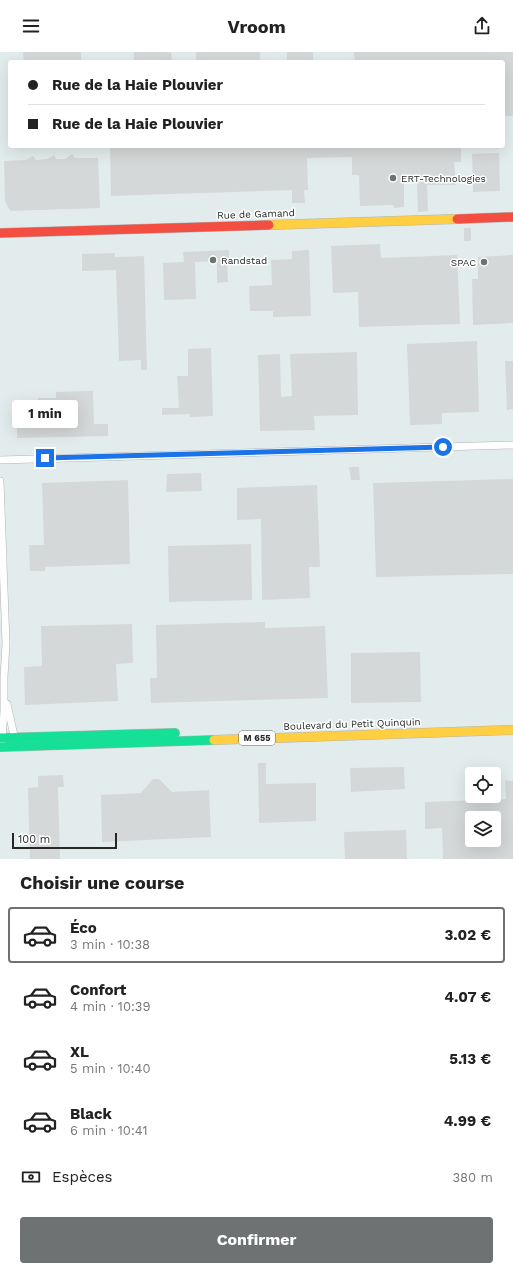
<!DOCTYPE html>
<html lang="fr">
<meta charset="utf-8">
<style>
:root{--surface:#fff;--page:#f2f2f2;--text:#222;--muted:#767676;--line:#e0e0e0;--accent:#6f7272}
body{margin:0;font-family:"Work Sans",sans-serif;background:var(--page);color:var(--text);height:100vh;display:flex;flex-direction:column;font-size:15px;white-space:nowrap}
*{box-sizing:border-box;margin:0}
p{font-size:13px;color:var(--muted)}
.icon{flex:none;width:22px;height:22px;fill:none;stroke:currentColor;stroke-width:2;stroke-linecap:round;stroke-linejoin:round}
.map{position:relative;height:807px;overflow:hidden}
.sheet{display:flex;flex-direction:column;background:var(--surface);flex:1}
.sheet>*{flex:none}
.hud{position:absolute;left:8px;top:8px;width:497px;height:88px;border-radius:4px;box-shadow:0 4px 16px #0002;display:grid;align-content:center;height:88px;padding:0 20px;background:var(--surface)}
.buttons{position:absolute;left:465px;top:715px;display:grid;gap:8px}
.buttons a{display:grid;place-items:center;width:36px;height:36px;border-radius:4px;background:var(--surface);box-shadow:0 4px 16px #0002;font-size:20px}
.scale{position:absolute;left:12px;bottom:10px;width:105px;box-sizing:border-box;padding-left:4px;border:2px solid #262828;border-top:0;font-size:11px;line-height:14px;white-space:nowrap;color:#262828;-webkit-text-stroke:3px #fff;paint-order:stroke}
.end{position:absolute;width:18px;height:18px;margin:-9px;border:5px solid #1a73e8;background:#fff;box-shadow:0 0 0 2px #fff}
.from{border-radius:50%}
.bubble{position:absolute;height:28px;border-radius:4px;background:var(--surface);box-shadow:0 4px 16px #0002;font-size:13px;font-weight:700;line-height:28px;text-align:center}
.hud b{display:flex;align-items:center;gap:14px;height:38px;font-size:15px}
.hud b+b{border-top:1px solid var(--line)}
.hud i{width:10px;height:10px;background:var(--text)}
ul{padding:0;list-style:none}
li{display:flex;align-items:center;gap:12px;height:56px;margin:0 8px 6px;padding:0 12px;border:2px solid transparent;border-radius:4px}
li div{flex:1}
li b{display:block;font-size:15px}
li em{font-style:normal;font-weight:700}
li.on{border-color:var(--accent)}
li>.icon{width:36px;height:36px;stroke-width:1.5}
h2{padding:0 20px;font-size:18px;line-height:48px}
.pay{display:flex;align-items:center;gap:10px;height:44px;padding:0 20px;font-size:15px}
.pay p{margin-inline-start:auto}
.cta{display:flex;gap:8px;margin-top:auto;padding:8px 20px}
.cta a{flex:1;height:46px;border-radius:4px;background:var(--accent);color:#fff;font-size:16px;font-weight:700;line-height:46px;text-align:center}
header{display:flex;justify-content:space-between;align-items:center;height:52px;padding:0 20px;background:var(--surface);font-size:18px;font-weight:700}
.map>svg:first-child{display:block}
</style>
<header><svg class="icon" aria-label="menu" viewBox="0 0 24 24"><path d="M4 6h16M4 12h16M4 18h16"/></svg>Vroom<svg class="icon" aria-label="share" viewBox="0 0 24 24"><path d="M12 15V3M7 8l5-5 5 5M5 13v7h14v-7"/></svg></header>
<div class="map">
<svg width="513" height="807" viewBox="0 0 513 807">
<rect width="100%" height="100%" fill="#f7fbfb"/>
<path fill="#e3ecec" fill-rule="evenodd" d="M 0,0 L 513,0 L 513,807 L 0,807 ZM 10,10 L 503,10 L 503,94 L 10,94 ZM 472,722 L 494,722 L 494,744 L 472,744 ZM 472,766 L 494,766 L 494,788 L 472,788 Z"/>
<g fill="#d5d8d8" fill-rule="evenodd">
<path d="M 23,0 L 81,0 L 81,10 L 24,10 Z"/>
<path d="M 134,0 L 171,0 L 172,10 L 134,10 Z"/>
<rect x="196" y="0" width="64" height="10"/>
<rect x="287" y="0" width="26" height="10"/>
<path d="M 354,0 L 513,0 L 513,64 L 503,64 L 503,10 L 355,10 Z"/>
<path d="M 193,94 L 461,94 L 461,110 L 454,110 L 456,133 L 427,133 L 428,159 L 418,160 L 417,130 L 404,130 L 404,155 L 394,156 L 393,153 L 360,154 L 359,123 L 352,123 L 352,105 L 307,106 L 308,138 L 304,138 L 305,151 L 292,151 L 292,138 L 111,144 L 110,96 Z"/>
<path d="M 499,101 L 500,139 L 473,140 L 472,102 Z"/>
<path d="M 72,102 L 75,106 L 98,106 L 100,156 L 10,159 L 5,149 L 4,109 L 26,108 L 33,104 L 36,108 L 47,107 L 54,103 L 56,107 L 65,107 Z"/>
<rect x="464" y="176" width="7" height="13"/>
<path d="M 380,192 L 381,206 L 457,203 L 460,272 L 359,275 L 358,240 L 333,241 L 331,194 Z"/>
<path d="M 229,198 L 229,209 L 227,209 L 228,230 L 217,231 L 217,209 L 195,210 L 196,247 L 164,248 L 163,211 L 184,210 L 183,200 Z"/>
<path d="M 309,198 L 311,264 L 273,265 L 273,259 L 250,259 L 249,234 L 272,233 L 271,208 L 292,207 L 292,199 Z"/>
<path d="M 115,201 L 115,205 L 144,204 L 147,318 L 141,318 L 141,308 L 119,309 L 116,218 L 82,219 L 82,202 Z"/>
<path d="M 513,203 L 513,271 L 473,273 L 472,227 L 478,227 L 478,205 Z"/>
<path d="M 477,289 L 479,360 L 442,361 L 442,372 L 410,373 L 407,292 Z"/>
<path d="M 211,296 L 213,364 L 190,365 L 189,362 L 162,363 L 162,356 L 179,356 L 177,324 L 188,324 L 188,297 Z"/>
<path d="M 357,300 L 358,363 L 314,364 L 315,378 L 260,379 L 258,303 L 280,302 L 281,345 L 292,344 L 290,302 Z"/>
<path d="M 505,309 L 513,309 L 513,357 L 507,358 Z"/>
<path d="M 93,339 L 94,372 L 108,372 L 108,384 L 17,386 L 17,364 L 39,364 L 38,346 L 56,346 L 56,340 Z"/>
<path d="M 349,415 L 359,415 L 360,428 L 351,428 Z"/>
<path d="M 201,421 L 202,439 L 166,440 L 167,422 Z"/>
<path d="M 513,427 L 513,522 L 376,525 L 373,431 Z"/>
<path d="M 128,428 L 130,512 L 45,515 L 45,519 L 30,519 L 29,493 L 44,493 L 42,431 Z"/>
<path d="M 317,433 L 320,515 L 309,515 L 310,546 L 262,548 L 261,467 L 237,468 L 237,436 Z"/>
<path d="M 251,492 L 252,548 L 169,550 L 168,494 Z"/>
<path d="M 265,570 L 265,576 L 325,574 L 328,646 L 151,651 L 150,626 L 157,626 L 156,573 Z"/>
<path d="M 132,572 L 133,611 L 116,612 L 118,649 L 25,653 L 24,615 L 42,614 L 41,574 Z"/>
<path d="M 420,600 L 421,650 L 351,651 L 351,601 Z"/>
<path d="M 258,711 L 266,711 L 266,732 L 316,731 L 316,769 L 259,771 Z"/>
<path d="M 404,715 L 405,737 L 351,740 L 350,716 Z"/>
<path d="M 63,723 L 64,735 L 58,735 L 60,807 L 30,807 L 28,736 L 38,735 L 38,724 Z"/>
<path d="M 153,727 L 159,727 L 172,740 L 209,738 L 211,785 L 102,790 L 101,743 L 141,741 Z"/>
<path d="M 505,728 L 513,729 L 513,807 L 443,807 L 442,776 L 425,777 L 425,750 L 506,747 ZM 472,766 L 494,766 L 494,788 L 472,788 Z"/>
<path d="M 406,778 L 407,807 L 345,807 L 344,780 Z"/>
</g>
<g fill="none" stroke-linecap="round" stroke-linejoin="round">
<defs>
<g id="street">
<path d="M 0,408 L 513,393"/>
<path d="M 0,429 L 6,591 L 4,625 L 4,659 L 2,689"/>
<path d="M 7,652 L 15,688"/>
</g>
<g id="fast">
<path d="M 0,686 L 175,681"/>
<path d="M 0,695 L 214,688"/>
</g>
<g id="slow">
<path d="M 269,173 L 457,167"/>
<path d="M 214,688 L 513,678"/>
</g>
<g id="jam">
<path d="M 457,167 L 513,165"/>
<path d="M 0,181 L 269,173"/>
</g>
</defs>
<use href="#street" stroke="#b2b4b4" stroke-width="8"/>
<use href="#fast" stroke="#b2b4b4" stroke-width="10"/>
<use href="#slow" stroke="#b2b4b4" stroke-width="10"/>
<use href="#jam" stroke="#b2b4b4" stroke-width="10"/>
<use href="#street" stroke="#fefefe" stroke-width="7"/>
<use href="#fast" stroke="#16e098" stroke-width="9"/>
<use href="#slow" stroke="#ffcf43" stroke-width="9"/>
<use href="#jam" stroke="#f24e42" stroke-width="9"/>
</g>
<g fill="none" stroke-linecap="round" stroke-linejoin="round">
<path stroke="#1a73e8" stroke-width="5" d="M 45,406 L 443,395"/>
</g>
<g fill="#6f7272" stroke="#fff" stroke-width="1.5">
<circle cx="393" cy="126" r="4"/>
<circle cx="213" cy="208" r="4"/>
<circle cx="484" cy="210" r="4"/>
</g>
<g text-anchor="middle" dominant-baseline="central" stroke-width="3" stroke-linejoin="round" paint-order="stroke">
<rect fill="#fff" stroke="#676868" stroke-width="1" x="239" y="679" width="36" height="14" rx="3"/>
<g font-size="9" font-weight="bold" fill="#262828">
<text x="257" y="686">M 655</text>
</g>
<g font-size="10" fill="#262828" stroke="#fff" text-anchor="start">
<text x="401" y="126">ERT-Technologies</text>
<text x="221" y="208">Randstad</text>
<text x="476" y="210" text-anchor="end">SPAC</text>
</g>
<g font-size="10" fill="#262828" stroke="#fff">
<text transform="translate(256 162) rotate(-2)">Rue de Gamand</text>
<text transform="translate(352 672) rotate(-2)">Boulevard du Petit Quinquin</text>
</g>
</g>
</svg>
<div class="buttons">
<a><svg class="icon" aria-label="locate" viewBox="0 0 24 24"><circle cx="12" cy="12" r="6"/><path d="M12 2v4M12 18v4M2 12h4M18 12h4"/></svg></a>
<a><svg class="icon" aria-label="layers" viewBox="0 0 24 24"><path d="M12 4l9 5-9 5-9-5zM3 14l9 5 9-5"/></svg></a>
</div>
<div class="scale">100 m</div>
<i class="end from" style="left:443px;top:395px"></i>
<i class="end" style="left:45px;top:406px"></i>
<div class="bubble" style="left:12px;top:348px;width:66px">1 min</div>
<div class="hud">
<b><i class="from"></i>Rue de la Haie Plouvier</b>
<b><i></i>Rue de la Haie Plouvier</b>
</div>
</div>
<section class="sheet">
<h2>Choisir une course</h2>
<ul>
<li class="on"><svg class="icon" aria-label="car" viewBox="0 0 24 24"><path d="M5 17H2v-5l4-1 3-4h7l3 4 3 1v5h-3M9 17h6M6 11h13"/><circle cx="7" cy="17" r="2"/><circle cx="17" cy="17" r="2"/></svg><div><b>Éco</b><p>3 min · 10:38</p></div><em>3.02 €</em></li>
<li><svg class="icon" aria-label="car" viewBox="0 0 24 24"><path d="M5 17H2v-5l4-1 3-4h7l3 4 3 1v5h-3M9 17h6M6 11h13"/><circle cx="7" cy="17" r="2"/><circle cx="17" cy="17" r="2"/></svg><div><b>Confort</b><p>4 min · 10:39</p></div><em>4.07 €</em></li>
<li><svg class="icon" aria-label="car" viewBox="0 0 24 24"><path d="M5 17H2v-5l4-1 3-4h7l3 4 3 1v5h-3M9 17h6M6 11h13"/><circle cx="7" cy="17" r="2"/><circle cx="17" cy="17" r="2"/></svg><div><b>XL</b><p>5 min · 10:40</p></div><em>5.13 €</em></li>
<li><svg class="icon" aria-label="car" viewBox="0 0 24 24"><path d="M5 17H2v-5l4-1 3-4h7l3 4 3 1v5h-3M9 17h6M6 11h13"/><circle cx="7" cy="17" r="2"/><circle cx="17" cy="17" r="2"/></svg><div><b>Black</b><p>6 min · 10:41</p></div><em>4.99 €</em></li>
</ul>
<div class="pay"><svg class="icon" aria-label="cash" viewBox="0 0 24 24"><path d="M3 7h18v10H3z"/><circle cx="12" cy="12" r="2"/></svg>Espèces<p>380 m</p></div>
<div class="cta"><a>Confirmer</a></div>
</section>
